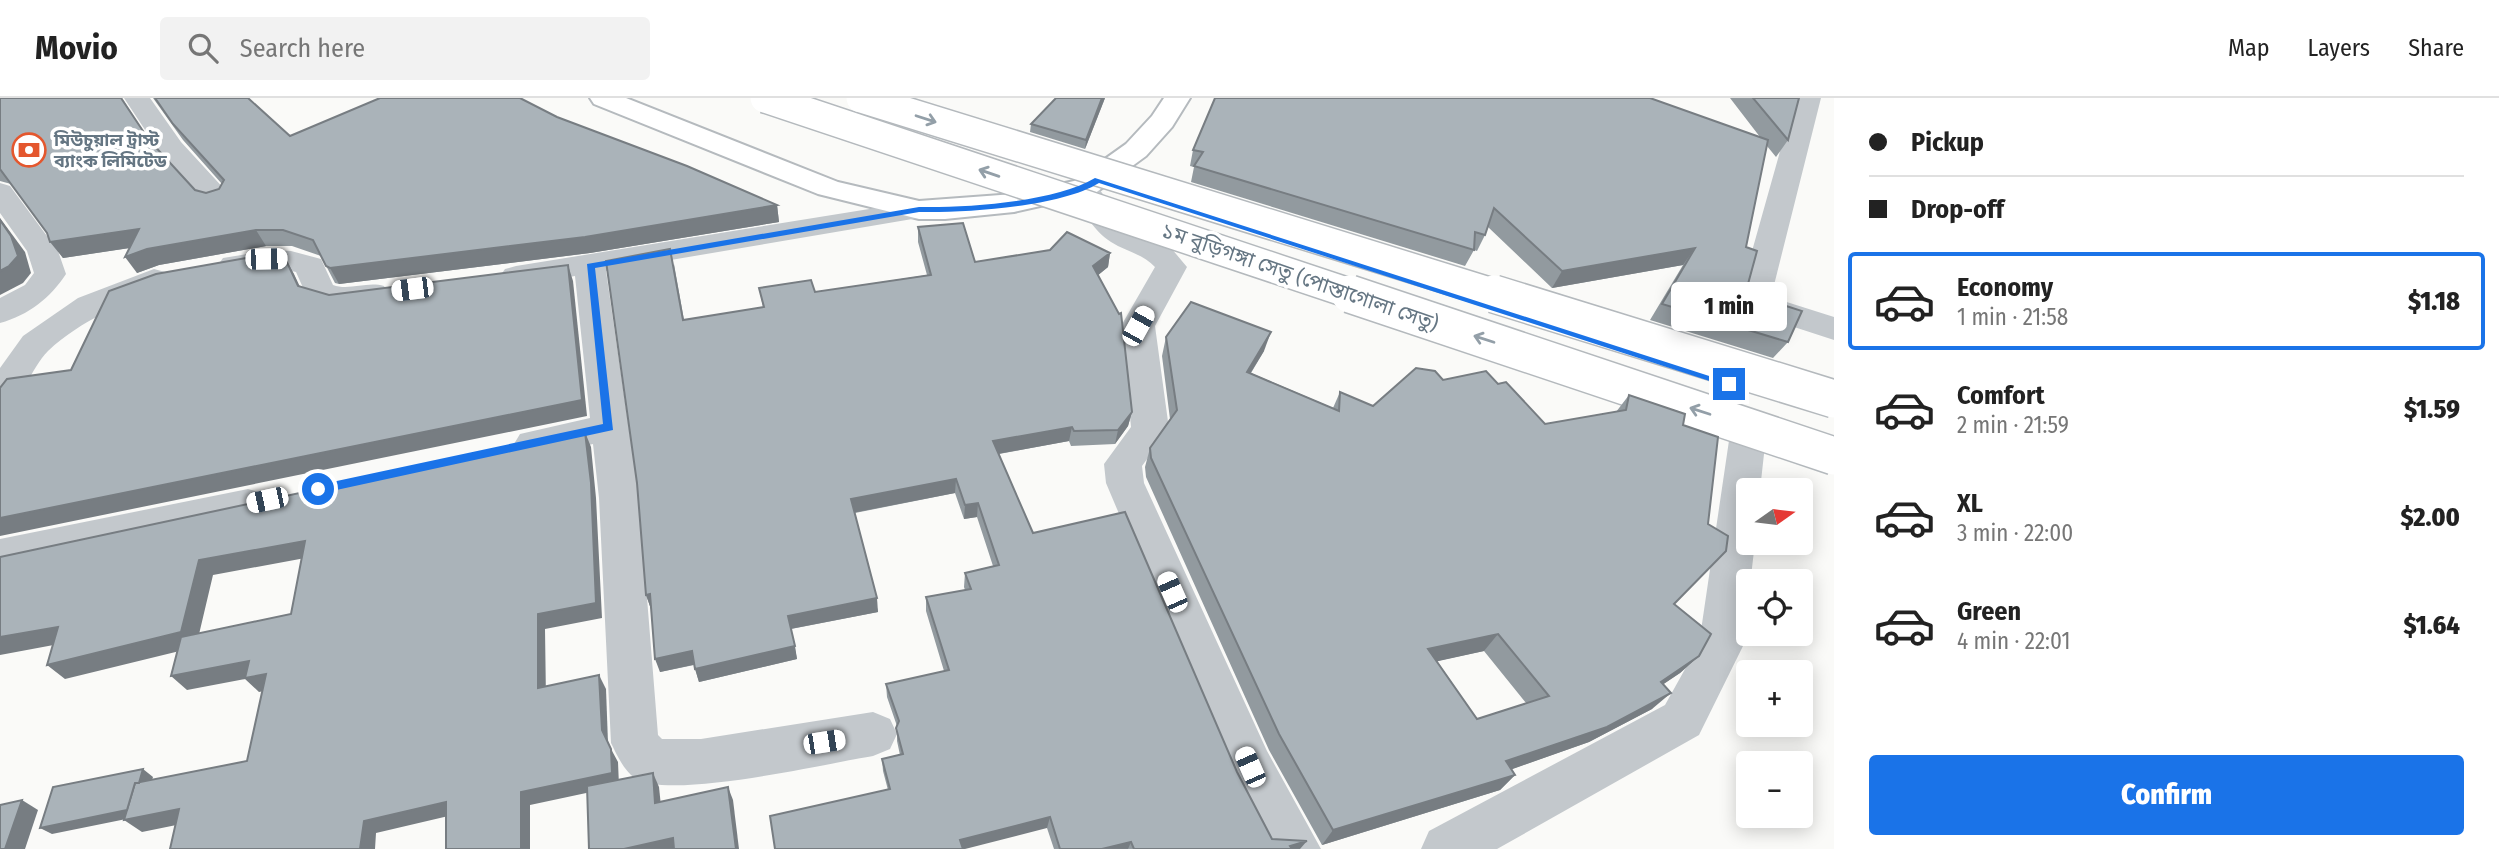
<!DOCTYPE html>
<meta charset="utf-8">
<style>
:root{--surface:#fff;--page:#f2f2f2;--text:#222;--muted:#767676;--line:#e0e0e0;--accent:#1a73e8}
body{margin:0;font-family:"Fira Sans Condensed","Noto Sans Bengali",sans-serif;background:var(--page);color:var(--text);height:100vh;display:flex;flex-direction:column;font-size:26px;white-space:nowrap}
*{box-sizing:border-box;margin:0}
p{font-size:23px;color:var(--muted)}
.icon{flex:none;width:38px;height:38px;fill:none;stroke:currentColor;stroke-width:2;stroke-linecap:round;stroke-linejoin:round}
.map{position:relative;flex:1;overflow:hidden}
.sheet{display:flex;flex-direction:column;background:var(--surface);width:665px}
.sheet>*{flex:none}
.guide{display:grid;align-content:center;height:154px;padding:0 35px;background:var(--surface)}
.needle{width:46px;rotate:76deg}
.tools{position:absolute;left:1736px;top:380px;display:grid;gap:14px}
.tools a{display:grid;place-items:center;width:77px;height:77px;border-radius:7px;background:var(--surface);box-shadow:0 4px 18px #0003;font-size:35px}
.end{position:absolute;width:32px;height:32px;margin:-16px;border:9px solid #1a73e8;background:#fff;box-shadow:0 0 0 4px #fff}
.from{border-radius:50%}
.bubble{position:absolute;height:49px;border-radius:7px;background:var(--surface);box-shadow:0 4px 18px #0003;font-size:23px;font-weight:800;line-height:49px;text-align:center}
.car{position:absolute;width:21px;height:42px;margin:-21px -10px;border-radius:9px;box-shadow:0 0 5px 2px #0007;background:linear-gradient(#fff 24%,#345 0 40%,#fff 0 76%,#345 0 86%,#fff 0)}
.guide b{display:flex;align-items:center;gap:24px;height:66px;font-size:26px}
.guide b+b{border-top:2px solid var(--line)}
.guide i{width:18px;height:18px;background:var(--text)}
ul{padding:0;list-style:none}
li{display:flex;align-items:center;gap:21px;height:98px;margin:0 14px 10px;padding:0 21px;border:4px solid transparent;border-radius:7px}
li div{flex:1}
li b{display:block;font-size:26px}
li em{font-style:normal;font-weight:800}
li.selected{border-color:var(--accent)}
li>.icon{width:63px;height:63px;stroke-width:1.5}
.cta{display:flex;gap:14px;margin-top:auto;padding:14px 35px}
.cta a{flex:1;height:80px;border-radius:7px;background:var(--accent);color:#fff;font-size:28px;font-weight:800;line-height:80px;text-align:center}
header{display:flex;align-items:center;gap:42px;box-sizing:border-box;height:98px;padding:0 35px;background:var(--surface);border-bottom:2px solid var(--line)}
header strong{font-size:33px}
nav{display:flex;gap:38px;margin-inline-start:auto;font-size:24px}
.search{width:490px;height:63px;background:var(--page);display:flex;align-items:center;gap:18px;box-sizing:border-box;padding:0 24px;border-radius:7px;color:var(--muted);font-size:26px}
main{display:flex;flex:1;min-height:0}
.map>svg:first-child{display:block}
</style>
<header>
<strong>Movio</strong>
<div class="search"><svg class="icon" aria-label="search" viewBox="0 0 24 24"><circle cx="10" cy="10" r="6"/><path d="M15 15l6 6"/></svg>Search here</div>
<nav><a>Map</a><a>Layers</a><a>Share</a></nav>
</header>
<main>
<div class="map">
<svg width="1834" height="751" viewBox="0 0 1834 751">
<rect width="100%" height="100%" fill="#fafaf8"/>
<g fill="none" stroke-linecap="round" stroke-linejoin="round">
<defs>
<path id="major" d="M 590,0 L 626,0 L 838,84 L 919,103 L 1014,96 L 1074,83 L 1126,46 L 1152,18 L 1164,0 L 1190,0 L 1172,29 L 1146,58 L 1094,96 L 1014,114 L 945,121 L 919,121 L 818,96 L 594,6 Z"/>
</defs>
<use href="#major" stroke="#b5babe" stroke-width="4"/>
<g fill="#c3c8cc" fill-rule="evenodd">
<path d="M 124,0 L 150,0 L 181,44 L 227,94 L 232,100 L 227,106 L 217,109 L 207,106 L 161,56 Z"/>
<path d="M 1795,0 L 1821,0 L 1771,199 L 1834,219 L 1834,242 L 1748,214 L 1738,203 Z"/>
<path d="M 1084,81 L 1094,84 L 1124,125 L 1171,150 L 1187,169 L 1155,228 L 1169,331 L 1142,368 L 1144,385 L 1267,653 L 1321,751 L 1267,751 L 1233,685 L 1106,385 L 1104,366 L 1131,329 L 1121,228 L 1155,169 C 1143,156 1125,153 1111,144 C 1092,132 1081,109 1070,90 L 1074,84 Z"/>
<path d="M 0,85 L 10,88 L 58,153 L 66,176 C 50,200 29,217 0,225 L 0,200 L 25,187 L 34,175 L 27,153 L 0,115 Z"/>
<path d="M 919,103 L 930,106 L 934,112 L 930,118 L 606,173 L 639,400 L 658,637 L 662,641 L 701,641 L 873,614 L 890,621 L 897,636 L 890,651 L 873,658 C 828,665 668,703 635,680 C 624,673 617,657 611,645 L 599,400 L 593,346 L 533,360 L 520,356 L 514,346 L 520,336 L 590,320 L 575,178 L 516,188 L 505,185 L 500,178 L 505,171 L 516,168 Z"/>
<path d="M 272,152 L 291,153 L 321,161 L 333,187 C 349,193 367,183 384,188 L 389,195 L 384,202 L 337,210 L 308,201 L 296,174 C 271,167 247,180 223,174 L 218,167 L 223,160 Z"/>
<path d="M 154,171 L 165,174 L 170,181 L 165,188 C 124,205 81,222 48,253 C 30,271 25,301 0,309 L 0,270 L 23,238 L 78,200 Z"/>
<path d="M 1749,316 L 1762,320 L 1767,329 L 1760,392 L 1748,392 L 1748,444 L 1755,444 L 1743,548 L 1699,637 L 1497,751 L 1421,751 L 1429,733 L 1665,607 L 1699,546 L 1731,329 L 1736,320 Z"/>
<path d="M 248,391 L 262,395 L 268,406 L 262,417 L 0,475 L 0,441 Z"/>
</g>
<use href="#major" fill="#fff" fill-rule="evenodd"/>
<defs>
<g id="highway-bridge-far1">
<path d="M 765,0 L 1355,197"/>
<path d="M 861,0 L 1499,197"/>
</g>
<g id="highway-bridge">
<path d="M 1350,196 L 1834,358"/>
<path d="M 1494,196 L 1834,301"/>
</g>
</defs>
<use href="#highway-bridge-far1" stroke="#b4b9bd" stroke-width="32" stroke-linecap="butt"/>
<use href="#highway-bridge" stroke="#b4b9bd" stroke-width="40" stroke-linecap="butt"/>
<use href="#highway-bridge-far1" stroke="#fff" stroke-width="29"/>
<use href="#highway-bridge" stroke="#fff" stroke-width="37"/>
</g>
<g fill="#929a9f" fill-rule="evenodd">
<path d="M 0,0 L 122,0 L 149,42 L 195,92 L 206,95 L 219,91 L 222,86 L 183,42 L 153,0 L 248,0 L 290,38 L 557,19 L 777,107 L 779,124 L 590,155 L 339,186 L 335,185 L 321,158 L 292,148 L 266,148 L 159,167 L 137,175 L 129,150 L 63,160 L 47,135 L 11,86 L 0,83 Z"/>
<path d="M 1105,0 L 1085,51 L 1030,34 L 1031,26 Z"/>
<path d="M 1730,0 L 1799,0 L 1788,42 L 1776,59 L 1767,48 L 1746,149 L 1748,186 L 1788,244 L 1773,260 L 1650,222 L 1683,167 L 1552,190 L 1488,129 L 1485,137 L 1477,153 L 1474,152 L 1465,168 L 1191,84 L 1194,69 L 1190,68 L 1193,52 L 1760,39 Z"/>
<path d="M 918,129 L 975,164 L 1110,155 L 1108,169 L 1098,177 L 1132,314 L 1128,328 L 1115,346 L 1071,348 L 1069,343 L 999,356 L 1033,435 L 1237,674 L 1272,741 L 1300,751 L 1054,751 L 1047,730 L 888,692 L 883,673 L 882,661 L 900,657 L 897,643 L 897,628 L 887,599 L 886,586 L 944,573 L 926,513 L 926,499 L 965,492 L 964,489 L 965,475 L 993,468 L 977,419 L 964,421 L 955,395 L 855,415 L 878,514 L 791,531 L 797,561 L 699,584 L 694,567 L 660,574 L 651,511 L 646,497 L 674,166 L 684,222 L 763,209 L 759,190 L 815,194 L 927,177 L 918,144 Z"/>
<path d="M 1166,239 L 1264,253 L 1251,275 L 1333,310 L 1340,294 L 1373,308 L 1443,282 L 1498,286 L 1545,326 L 1616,314 L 1629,297 L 1683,327 L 1674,506 L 1699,558 L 1680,575 L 1663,586 L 1652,611 L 1589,644 L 1512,671 L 1515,677 L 1500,692 L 1322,747 L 1269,652 L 1146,379 L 1145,369 L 1150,350 L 1170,321 L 1162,258 ZM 1484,553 L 1526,605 L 1477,621 L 1437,563 Z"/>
</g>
<g fill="#777d82">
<path d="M 1102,0 L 1105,0 L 1085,51 L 1086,42 Z"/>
<path d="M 777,107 L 779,124 L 590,155 L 339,186 L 330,170 Z"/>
<path d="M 0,120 L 25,154 L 31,175 L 23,185 L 0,197 Z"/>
<path d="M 139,131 L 150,147 L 63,160 L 50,144 Z"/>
<path d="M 256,132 L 266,148 L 159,167 L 137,175 L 125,159 L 147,151 Z"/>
<path d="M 1695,150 L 1683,167 L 1552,190 L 1562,173 Z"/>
<path d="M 1110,155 L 1108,169 L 1091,183 L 1093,168 Z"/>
<path d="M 285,160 L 294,176 L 307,204 L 298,188 Z"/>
<path d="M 568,167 L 573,183 L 587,318 L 0,438 L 0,420 Z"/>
<path d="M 1271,234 L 1264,253 L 1240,292 L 1247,274 Z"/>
<path d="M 1132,314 L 1128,328 L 1115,346 L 1118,332 Z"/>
<path d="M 1072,329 L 1069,343 L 992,357 L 993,343 Z"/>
<path d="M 585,334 L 591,349 L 596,400 L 602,520 L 545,531 L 546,603 L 538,590 L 538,516 Z"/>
<path d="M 956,381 L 955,395 L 852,415 L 851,401 Z"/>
<path d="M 978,405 L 977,419 L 964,421 L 965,407 Z"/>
<path d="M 305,443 L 316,458 L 213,477 L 196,549 L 65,581 L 47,567 L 199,462 Z"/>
<path d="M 650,496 L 655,510 L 651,511 L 646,497 Z"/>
<path d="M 877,500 L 878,514 L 790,531 L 788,518 Z"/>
<path d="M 58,529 L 75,543 L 0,557 L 0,539 Z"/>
<path d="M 1498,536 L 1484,553 L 1416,568 L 1428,551 Z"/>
<path d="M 795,548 L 797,561 L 699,584 L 695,571 Z"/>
<path d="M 692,553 L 697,566 L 660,574 L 655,561 Z"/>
<path d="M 1699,558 L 1680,575 L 1643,600 L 1661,584 Z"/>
<path d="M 249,563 L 266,576 L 280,590 L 259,594 L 245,581 L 187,592 L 171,578 Z"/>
<path d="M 599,577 L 606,591 L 608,645 L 602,632 Z"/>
<path d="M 1671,595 L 1652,611 L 1589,644 L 1490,679 L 1506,663 Z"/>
<path d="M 611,651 L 618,664 L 619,688 L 530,707 L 530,751 L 521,751 L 521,694 Z"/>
<path d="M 143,671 L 153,679 L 141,718 L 52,736 L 40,730 Z"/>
<path d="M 653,675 L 659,689 L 662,718 L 655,705 Z"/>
<path d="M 1515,677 L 1500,692 L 1322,747 L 1333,732 Z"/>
<path d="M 728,689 L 733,702 L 739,751 L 736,751 Z"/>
<path d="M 22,702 L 38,712 L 25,751 L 5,751 Z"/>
<path d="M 446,704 L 457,716 L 376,735 L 375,751 L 360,751 L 364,723 Z"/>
<path d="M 179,711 L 196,723 L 142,734 L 124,722 Z"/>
<path d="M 1050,719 L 1047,730 L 965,751 L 960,751 L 960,742 Z"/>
<path d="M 673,740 L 678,751 L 624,751 Z"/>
<path d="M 1307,743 L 1300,751 L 1288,751 L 1290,748 Z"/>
<path d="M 1131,744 L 1128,751 L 1102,751 Z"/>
</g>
<g fill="#aab3b9" stroke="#777d82" stroke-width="2" fill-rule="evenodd">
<path d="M 0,0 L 121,0 L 149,42 L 195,92 L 206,95 L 219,91 L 224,82 L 173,26 L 155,0 L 248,0 L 290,38 L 380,0 L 520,0 L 557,19 L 687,68 L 777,107 L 585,139 L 330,170 L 326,168 L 313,142 L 283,132 L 256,132 L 147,151 L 125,159 L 139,131 L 50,144 L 47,135 L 0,71 Z"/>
<path d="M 1056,0 L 1102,0 L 1086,42 L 1031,26 Z"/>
<path d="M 1215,0 L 1650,0 L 1768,42 L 1746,149 L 1757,153 L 1748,186 L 1761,200 L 1802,213 L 1788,244 L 1662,206 L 1695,150 L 1562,173 L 1494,110 L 1485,137 L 1475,134 L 1474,152 L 1194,68 L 1203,54 L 1193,52 Z"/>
<path d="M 1753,0 L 1799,0 L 1788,42 Z"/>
<path d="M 0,122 L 11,138 L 18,158 L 9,168 L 0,173 Z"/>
<path d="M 963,125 L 975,164 L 1050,152 L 1067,134 L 1110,155 L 1093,168 L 1119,216 L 1121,215 L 1132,314 L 1118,332 L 1074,333 L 1072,329 L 993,343 L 1033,435 L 1125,414 L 1237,674 L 1272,741 L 1307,743 L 1290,748 L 1292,751 L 1134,751 L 1131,744 L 1102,751 L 1060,751 L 1050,719 L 960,742 L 963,751 L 775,751 L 770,718 L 890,691 L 882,661 L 903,656 L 896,630 L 899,623 L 886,586 L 949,572 L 926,499 L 971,491 L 965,475 L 999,467 L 978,405 L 965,407 L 956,381 L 851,401 L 877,500 L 788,518 L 795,548 L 695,571 L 692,553 L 655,561 L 650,496 L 646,497 L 637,385 L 606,163 L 670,151 L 683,222 L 764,209 L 759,190 L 811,182 L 815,194 L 931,177 L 918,129 Z"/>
<path d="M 257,158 L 278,158 L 285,160 L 298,188 L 329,197 L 568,167 L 582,302 L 0,420 L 0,290 L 7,281 L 71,272 L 109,193 L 156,176 Z"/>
<path d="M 1191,204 L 1271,234 L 1247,274 L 1339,313 L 1340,294 L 1373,308 L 1416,270 L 1435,273 L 1443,282 L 1486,273 L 1498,286 L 1506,284 L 1545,326 L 1626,312 L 1629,297 L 1685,316 L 1683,327 L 1718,339 L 1708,426 L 1728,438 L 1726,453 L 1674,506 L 1711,536 L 1699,558 L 1661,584 L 1671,595 L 1607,629 L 1506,663 L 1515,677 L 1333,732 L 1279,636 L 1151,360 L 1150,350 L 1177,312 L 1166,239 ZM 1498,536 L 1549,598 L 1477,621 L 1428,551 Z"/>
<path d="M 585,334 L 591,385 L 596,505 L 538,516 L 538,590 L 599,577 L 602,632 L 611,651 L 612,675 L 521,694 L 521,751 L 446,751 L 446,704 L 364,723 L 360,751 L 170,751 L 179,711 L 124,722 L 135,685 L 247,663 L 266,576 L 245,580 L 249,563 L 171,578 L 181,539 L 291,516 L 305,443 L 199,462 L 181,534 L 47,567 L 58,529 L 0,539 L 0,459 Z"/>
<path d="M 143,671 L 139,685 L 135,685 L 127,712 L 40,730 L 53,689 Z"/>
<path d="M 653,675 L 655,705 L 728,689 L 736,751 L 674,751 L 673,740 L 624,751 L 589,751 L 587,688 Z"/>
<path d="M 22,702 L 5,751 L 0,751 L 0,707 Z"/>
</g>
<defs><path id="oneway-shaft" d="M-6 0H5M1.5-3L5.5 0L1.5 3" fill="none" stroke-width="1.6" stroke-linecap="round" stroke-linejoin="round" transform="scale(1.75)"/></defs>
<g stroke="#939fa8">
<use href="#oneway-shaft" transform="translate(926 21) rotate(18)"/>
<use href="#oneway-shaft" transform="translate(989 75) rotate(-161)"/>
<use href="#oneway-shaft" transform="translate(1484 241) rotate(-162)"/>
<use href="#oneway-shaft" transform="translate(1700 313) rotate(-162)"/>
</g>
<path fill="#1a73e8" d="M 1095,80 L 1734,286 L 1725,288 L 1099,85 C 1060,109 966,115 919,114 L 595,170 L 613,332 L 318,396 L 312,391 L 318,387 L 603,326 L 587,166 L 919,109 C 966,110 1055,104 1095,80 Z"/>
<defs>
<symbol id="bank-ring" viewBox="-11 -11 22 22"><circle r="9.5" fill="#fff" stroke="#e4572e" stroke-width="1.5"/><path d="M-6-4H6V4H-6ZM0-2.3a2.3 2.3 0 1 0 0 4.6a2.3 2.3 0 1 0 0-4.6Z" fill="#e4572e"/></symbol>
</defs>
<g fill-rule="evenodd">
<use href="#bank-ring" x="10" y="33" width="38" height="38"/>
</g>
<g text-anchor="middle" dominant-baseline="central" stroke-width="7" stroke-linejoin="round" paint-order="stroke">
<g font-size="18" font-weight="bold" fill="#657683" stroke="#fff" text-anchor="start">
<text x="54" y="42">মিউচুয়াল ট্রাস্ট<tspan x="54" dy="21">ব্যাংক লিমিটেড</tspan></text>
</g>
<g font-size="21" fill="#657683" stroke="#fff">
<text transform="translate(1300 179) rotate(19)">১ম বুড়িগঙ্গা সেতু (পোস্তাগোলা সেতু)</text>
</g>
</g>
</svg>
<div class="tools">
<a><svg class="needle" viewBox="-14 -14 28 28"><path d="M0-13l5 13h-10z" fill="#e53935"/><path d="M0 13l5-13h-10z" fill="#767676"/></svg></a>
<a><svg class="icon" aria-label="locate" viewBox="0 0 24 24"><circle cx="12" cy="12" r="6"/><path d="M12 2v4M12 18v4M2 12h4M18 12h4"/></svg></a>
<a>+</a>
<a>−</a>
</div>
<i class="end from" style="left:318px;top:391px"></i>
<i class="end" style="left:1729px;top:286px"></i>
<div class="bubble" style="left:1671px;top:184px;width:116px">1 min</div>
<i class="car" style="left:266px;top:161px;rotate:89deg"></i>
<i class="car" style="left:412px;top:191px;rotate:263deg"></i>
<i class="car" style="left:1138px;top:228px;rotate:29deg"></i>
<i class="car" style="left:267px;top:402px;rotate:258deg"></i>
<i class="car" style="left:1172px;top:494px;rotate:336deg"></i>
<i class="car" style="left:824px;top:644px;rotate:81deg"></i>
<i class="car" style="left:1250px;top:669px;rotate:336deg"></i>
</div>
<section class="sheet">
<div class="guide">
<b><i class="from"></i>Pickup</b>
<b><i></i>Drop-off</b>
</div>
<ul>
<li class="selected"><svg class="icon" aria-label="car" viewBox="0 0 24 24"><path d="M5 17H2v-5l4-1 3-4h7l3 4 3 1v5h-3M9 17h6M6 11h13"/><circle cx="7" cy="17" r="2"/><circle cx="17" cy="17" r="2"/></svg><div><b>Economy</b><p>1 min · 21:58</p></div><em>$1.18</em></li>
<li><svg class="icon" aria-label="car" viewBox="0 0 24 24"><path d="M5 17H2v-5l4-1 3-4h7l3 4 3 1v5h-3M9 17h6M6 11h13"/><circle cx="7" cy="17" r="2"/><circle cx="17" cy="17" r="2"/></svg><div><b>Comfort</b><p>2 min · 21:59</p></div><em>$1.59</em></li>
<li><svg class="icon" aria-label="car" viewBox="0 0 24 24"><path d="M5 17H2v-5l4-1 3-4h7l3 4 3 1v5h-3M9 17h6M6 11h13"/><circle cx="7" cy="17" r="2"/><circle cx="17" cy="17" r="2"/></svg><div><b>XL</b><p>3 min · 22:00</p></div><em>$2.00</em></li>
<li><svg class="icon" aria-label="car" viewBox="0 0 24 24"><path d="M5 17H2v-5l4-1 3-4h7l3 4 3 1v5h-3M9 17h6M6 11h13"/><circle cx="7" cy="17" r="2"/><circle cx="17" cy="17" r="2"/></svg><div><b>Green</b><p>4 min · 22:01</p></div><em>$1.64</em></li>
</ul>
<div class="cta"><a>Confirm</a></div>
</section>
</main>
